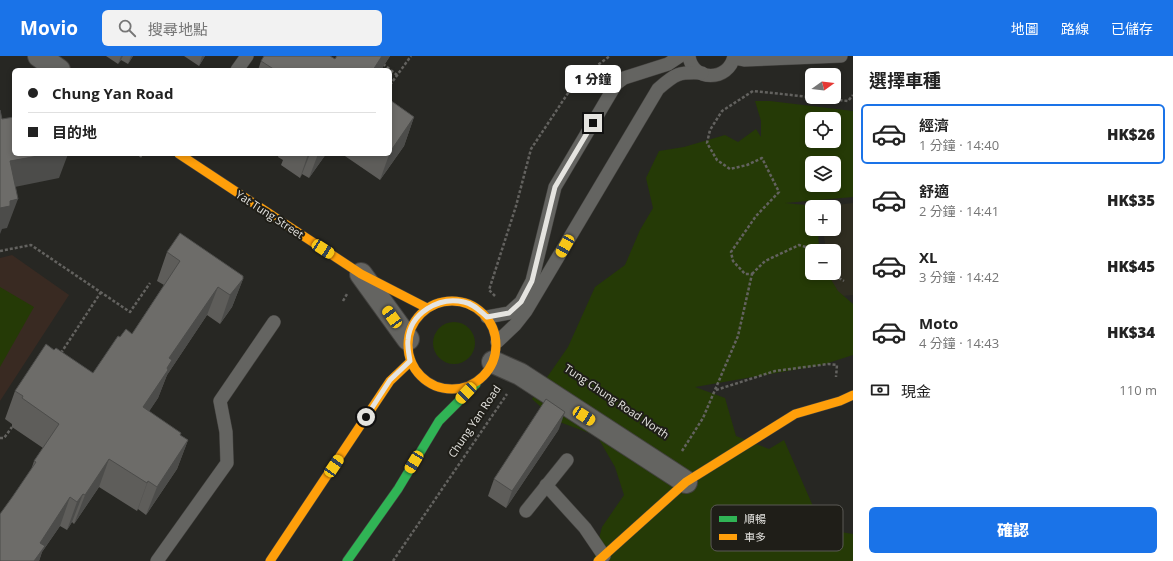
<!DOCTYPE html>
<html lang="zh-TW">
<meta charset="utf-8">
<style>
:root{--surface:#fff;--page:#f2f2f2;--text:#222;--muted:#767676;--line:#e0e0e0;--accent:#1a73e8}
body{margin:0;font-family:"Open Sans","Noto Sans TC",sans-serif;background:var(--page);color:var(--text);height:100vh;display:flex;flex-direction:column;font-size:15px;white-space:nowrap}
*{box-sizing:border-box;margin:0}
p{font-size:13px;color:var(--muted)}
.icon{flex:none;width:22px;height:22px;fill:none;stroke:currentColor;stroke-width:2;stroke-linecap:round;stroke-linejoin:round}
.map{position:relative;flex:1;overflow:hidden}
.sheet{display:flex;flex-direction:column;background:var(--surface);width:320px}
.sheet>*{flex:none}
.top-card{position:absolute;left:12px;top:12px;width:380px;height:88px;border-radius:6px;box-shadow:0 2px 6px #0003;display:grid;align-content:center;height:88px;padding:0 16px;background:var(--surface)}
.needle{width:26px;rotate:75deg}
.tools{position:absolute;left:805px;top:12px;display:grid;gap:8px}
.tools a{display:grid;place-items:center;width:36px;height:36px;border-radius:6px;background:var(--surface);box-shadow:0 2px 6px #0003;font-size:20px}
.end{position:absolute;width:18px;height:18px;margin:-9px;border:5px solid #e5e4e0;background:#111;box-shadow:0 0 0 2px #111}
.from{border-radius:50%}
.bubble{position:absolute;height:28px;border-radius:6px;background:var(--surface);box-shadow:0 2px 6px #0003;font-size:13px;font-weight:800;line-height:28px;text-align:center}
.car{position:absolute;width:12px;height:24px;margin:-12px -6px;border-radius:5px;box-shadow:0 0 3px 1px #0007;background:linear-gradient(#f5c518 24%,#345 0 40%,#f5c518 0 76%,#345 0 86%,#f5c518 0)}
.top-card b{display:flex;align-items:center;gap:14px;height:38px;font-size:15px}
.top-card b+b{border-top:1px solid var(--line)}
.top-card i{width:10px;height:10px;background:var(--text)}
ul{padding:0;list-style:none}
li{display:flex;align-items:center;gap:12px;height:60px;margin:0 8px 6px;padding:0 8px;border:2px solid transparent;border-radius:6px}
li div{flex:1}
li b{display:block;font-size:15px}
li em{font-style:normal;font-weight:800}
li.selected{border-color:var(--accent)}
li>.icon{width:36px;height:36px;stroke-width:1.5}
h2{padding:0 16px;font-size:18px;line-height:48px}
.pay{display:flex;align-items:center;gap:10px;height:44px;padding:0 16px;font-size:15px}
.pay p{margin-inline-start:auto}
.action{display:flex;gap:8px;margin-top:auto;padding:8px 16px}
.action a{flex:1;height:46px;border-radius:6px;background:var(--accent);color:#fff;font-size:16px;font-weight:800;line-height:46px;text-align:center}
header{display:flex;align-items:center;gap:24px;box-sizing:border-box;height:56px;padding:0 20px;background:var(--accent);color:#fff}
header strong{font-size:19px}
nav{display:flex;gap:22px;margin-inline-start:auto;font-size:14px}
.search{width:280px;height:36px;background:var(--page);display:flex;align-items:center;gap:10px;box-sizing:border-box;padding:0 14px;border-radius:6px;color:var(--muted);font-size:15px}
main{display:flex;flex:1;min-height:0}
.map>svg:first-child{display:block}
</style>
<header>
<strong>Movio</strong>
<div class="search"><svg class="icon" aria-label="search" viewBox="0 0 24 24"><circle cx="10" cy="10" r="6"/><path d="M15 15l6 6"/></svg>搜尋地點</div>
<nav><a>地圖</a><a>路線</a><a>已儲存</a></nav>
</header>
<main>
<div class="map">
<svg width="853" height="505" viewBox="0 0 853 505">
<rect width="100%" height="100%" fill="#272723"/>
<path fill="#2f2d21" d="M 853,147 L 853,239 L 832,241 L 829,217 L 834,217 L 834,195 L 826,195 L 823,173 L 834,173 L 834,151 L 819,151 Z"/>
<path fill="#392a22" d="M 12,199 L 69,239 L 0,345 L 0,202 Z"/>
<g fill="#253a06" fill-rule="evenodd">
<path d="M 755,45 L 770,45 L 853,55 L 853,141 L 785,147 L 816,150 L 816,151 L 812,151 L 812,173 L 818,173 L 819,195 L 812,195 L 812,217 L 827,217 L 838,235 L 853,248 L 853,299 L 822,309 L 695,331 L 725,342 L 736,380 L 769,393 L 784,384 L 823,473 L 853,478 L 853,505 L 593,505 L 602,471 L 624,439 L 615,411 L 597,380 L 557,365 L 532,343 L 568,291 L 595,231 L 625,209 L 640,174 L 653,152 L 646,122 L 659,95 L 684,91 L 725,79 L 738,86 L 756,73 L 761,81 L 761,65 ZM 812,63 L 834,63 L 834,85 L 812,85 ZM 812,107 L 834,107 L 834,129 L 812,129 Z"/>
<path d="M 0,231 L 34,251 L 0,311 Z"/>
<circle cx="454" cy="287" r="21"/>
</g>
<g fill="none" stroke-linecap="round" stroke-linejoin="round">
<defs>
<g id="lane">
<path d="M 689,0 C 692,26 729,26 734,0"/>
<path d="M 734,2 L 744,4 L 841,0"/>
<path d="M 237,14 L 247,0"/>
<path d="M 487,261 L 509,257 L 521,246 L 532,225 L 555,131 L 616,28 L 624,22 L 668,8 L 680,0"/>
<path d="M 497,286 L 515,269 L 526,255 L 658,33 C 676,17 679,16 702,17"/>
<path d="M 546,429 L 585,472 L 604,500"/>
<path d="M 526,455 L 567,404"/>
<path d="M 157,505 L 227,407 L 226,376 L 220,345 L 274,266"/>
</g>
<g id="street">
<path d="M 39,0 L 59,14"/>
<path d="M 361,218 L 408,283"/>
<path d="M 493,306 L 520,318 L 686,426"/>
</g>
<path id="fast" d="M 347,505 L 398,433 L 439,365 L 476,328"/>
<g id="slow">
<path d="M 179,98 L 361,218 L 427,252"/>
<circle cx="452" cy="289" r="44"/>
<path d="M 270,505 L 390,325 L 411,305"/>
<path d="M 598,505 L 686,426 L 795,358 L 840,345 L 853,339"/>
</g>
</defs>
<use href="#lane" stroke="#43423f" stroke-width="14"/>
<use href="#street" stroke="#43423f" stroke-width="24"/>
<use href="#fast" stroke="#43423f" stroke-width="10"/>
<use href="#slow" stroke="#43423f" stroke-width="10"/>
<g stroke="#63625f" stroke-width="2.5" stroke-dasharray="3 2" stroke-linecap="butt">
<path d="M 383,8 L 397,19"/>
<path d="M 390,29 L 411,0"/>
<path d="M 140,101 L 142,98"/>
<path d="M 0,195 L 31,189 L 130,256 L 150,227"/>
<path d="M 830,217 L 844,225"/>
<path d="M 752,218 L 765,205 L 799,189 L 809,192 L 812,196"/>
<path d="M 495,240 L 489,234 L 516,150 L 531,93 L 576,25 L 610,0"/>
<path d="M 343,245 L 347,238"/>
<path d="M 61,297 L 101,236"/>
<path d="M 716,334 L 775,315 L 828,308 L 837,309 L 836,321"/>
<path d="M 0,382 L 4,382 L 12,371"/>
<path d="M 682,395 L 703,362 L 738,280 L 752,218 L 745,218 L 733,205 L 731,196 L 756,160 L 779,136 L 762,102 L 747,109 L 730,113 L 717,104 L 707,87 L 710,74 L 722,55 L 753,35 L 848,45 L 853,39"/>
<path d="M 393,505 L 507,338"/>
</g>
<use href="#lane" stroke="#646461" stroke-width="13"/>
<use href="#street" stroke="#646461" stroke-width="22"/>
<use href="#fast" stroke="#30b455" stroke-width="9"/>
<use href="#slow" stroke="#ff9f0a" stroke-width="9"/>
</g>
<g fill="#5e5d5a">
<path d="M 106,0 L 133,0 L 128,8 L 121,4 L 118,8 Z"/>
<path d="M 184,0 L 205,0 L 199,10 Z"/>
<path d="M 337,0 L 390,0 L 381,14 L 258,14 L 261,5 L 335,3 Z"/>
<path d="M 390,44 L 414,61 L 404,90 L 380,124 L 342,98 L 390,98 Z"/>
<path d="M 279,98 L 326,98 L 309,122 L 302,118 L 300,122 L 281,109 L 283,104 L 278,101 Z"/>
<path d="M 167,196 L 243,223 L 232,251 L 220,268 L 207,259 L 167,319 L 158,342 L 149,355 L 180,379 L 188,384 L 177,413 L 146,459 L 138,453 L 137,455 L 99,431 L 74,468 L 72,466 L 67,474 L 60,470 L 42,496 L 39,505 L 0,505 L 13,440 L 31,414 L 34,405 L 43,392 L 12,371 L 12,368 L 5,363 L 15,335 L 54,294 L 93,317 L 120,281 L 132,278 L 164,229 L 157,225 Z"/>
<path d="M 559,373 L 506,452 L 488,440 L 494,423 Z"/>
</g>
<g fill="#4c4c4a">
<path d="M 121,0 L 123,0 L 121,4 L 118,8 Z"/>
<path d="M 131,0 L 133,0 L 128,8 Z"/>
<path d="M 202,0 L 205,0 L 199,10 Z"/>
<path d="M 382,0 L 390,0 L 381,14 L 373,14 Z"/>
<path d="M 414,61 L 404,90 L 380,124 L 390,96 Z"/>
<path d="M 49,98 L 68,98 L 59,122 L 0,134 L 10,105 Z"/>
<path d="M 308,98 L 310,98 L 302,118 L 300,122 Z"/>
<path d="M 318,98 L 326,98 L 309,122 Z"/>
<path d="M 18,143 L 7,172 L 2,173 L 0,178 L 0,152 L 10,145 Z"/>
<path d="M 243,223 L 232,251 L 220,268 L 230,239 Z"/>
<path d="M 218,231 L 207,259 L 167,319 L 158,342 L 133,380 L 143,351 L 169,302 Z"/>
<path d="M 565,356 L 559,373 L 506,452 L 512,435 Z"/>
<path d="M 188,384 L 177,413 L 146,459 L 157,431 Z"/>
<path d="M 109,403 L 99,431 L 74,468 L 85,439 Z"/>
<path d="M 148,425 L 138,453 L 137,455 L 147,427 Z"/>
<path d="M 83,438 L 72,466 L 67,474 L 77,446 Z"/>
<path d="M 70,441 L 60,470 L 42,496 L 39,505 L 33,505 L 40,487 Z"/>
</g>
<g fill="#6d6c69" stroke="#4c4c4a">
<path d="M 264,0 L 330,0 L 335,3 L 337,0 L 382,0 L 373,14 L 275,14 L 261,5 Z"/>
<path d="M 390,44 L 414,61 L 390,96 Z"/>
<path d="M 0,54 L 2,63 L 14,61 L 14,98 L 49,98 L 10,105 L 18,143 L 10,145 L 10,150 L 0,152 Z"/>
<path d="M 180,177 L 243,220 L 243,223 L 230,239 L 218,231 L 169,302 L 172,304 L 167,312 L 168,314 L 143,351 L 181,377 L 180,379 L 188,384 L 157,431 L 148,425 L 147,427 L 109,403 L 85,439 L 83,438 L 77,446 L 70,441 L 40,487 L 45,490 L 34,505 L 0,505 L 0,458 L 13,440 L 36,406 L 34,405 L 59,368 L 22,342 L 23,340 L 15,335 L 46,288 L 54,294 L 56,292 L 93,317 L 118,280 L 120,281 L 126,273 L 132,278 L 180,205 L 167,196 Z"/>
<path d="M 546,343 L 565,356 L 512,435 L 494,423 Z"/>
</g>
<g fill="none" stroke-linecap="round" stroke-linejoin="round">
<path stroke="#e5e4e0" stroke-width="5" d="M 366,361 L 390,324 L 410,305 C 409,298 407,291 408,284 C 410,257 439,240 464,246 C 474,248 480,255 487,261 L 509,257 L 521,246 L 532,225 L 555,131 L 593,67"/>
</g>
<g text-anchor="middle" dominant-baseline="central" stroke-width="4" stroke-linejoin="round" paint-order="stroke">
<g font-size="11" fill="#e5e4e0" stroke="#1f1e18">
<text transform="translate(270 158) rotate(33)">Yat Tung Street</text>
<text transform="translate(617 345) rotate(34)">Tung Chung Road North</text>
<text transform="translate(474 365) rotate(-56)">Chung Yan Road</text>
</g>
</g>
<rect x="711" y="449" width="132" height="46" rx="6" fill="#1f1e18" stroke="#5a5954" stroke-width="1"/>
<rect x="719" y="460" width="18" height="6" fill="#30b455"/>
<rect x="719" y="478" width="18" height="6" fill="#ff9f0a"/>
<g font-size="11" fill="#e5e4e0">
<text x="744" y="467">順暢</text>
<text x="744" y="485">車多</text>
</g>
</svg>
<div class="tools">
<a><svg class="needle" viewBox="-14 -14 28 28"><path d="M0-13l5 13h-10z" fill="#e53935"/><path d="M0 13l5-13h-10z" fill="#767676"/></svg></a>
<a><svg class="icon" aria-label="locate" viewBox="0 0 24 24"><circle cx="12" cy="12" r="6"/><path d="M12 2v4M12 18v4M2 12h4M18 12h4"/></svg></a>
<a><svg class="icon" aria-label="layers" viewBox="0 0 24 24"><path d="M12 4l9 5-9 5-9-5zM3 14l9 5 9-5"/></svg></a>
<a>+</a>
<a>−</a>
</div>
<i class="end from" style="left:366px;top:361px"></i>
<i class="end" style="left:593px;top:67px"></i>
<div class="bubble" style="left:565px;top:9px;width:56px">1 分鐘</div>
<i class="car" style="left:565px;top:190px;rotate:210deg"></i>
<i class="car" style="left:323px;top:193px;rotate:123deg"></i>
<i class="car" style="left:392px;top:261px;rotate:324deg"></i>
<i class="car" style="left:466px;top:337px;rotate:224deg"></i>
<i class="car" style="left:584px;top:360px;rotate:123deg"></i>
<i class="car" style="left:414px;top:406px;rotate:211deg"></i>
<i class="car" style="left:334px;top:410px;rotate:34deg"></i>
<div class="top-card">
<b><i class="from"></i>Chung Yan Road</b>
<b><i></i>目的地</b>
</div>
</div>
<section class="sheet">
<h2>選擇車種</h2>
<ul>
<li class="selected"><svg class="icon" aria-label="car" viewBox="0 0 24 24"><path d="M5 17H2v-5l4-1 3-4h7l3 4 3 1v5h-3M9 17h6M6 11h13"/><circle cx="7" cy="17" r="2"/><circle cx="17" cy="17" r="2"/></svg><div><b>經濟</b><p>1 分鐘 · 14:40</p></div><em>HK$26</em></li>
<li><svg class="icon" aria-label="car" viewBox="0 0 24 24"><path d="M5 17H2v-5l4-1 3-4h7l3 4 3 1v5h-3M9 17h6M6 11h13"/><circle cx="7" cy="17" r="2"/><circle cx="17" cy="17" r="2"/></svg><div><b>舒適</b><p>2 分鐘 · 14:41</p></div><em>HK$35</em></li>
<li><svg class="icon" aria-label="car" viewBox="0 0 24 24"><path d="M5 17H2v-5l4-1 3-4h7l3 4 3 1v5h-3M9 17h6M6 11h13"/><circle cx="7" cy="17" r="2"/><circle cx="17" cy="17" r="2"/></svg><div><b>XL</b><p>3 分鐘 · 14:42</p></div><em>HK$45</em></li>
<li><svg class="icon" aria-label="car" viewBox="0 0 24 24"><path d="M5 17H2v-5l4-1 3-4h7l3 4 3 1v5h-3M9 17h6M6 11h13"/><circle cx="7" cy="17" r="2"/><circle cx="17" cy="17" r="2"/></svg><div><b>Moto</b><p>4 分鐘 · 14:43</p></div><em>HK$34</em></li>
</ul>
<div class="pay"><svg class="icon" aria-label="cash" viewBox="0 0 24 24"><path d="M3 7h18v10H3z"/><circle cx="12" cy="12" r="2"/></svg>現金<p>110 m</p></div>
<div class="action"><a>確認</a></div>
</section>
</main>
